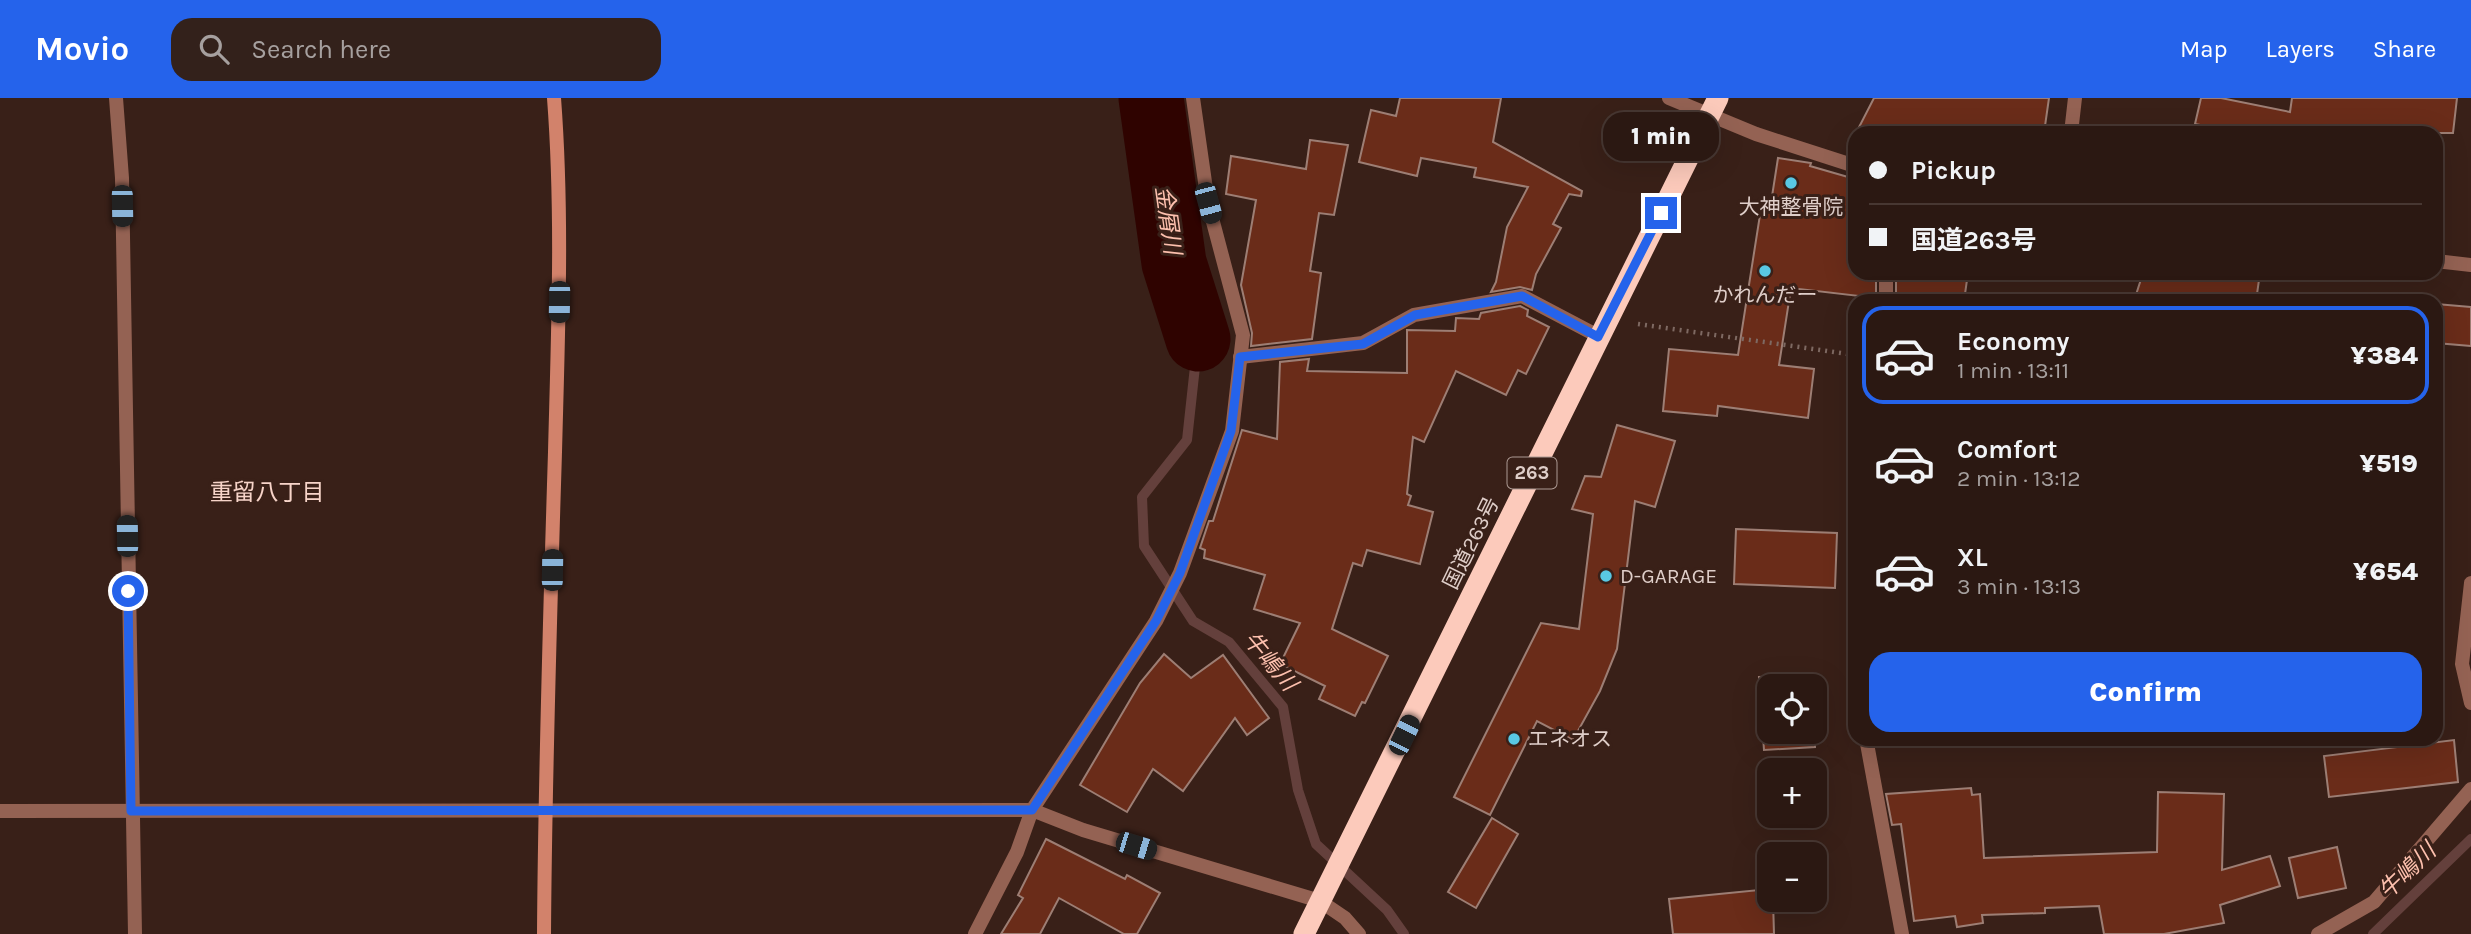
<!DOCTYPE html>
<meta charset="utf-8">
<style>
:root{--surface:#2b1812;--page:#33211b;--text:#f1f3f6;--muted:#a6a09f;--line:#473732;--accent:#2563eb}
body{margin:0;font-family:Karla,"Noto Sans JP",sans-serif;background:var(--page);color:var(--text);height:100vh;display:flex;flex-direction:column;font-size:26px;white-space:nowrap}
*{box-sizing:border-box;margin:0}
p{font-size:23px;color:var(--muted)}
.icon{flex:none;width:38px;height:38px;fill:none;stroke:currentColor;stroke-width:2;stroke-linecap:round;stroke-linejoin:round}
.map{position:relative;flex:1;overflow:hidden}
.sheet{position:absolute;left:1848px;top:196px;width:595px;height:452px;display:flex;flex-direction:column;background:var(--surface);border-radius:21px;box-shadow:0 7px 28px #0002,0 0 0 2px var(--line)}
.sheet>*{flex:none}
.top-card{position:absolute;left:1848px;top:28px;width:595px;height:154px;border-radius:21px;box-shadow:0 7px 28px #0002,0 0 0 2px var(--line);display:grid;align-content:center;height:154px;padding:0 21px;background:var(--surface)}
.tools{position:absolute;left:1757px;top:576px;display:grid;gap:14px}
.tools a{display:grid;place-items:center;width:70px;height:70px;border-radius:14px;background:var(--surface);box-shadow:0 7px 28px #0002,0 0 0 2px var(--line);font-size:35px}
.end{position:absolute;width:32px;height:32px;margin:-16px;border:9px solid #2563eb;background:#fff;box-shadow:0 0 0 4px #fff}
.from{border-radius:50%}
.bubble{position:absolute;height:49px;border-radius:21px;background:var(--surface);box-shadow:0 7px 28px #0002,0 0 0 2px var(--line);font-size:23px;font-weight:800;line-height:49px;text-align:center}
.car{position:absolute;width:21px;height:42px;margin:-21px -10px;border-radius:9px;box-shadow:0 0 5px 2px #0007;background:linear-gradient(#222 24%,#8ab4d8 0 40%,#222 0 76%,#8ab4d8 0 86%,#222 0)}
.top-card b{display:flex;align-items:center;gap:24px;height:66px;font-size:26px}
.top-card b+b{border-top:2px solid var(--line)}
.top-card i{width:18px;height:18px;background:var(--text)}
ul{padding:12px 0 0;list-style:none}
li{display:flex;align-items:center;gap:21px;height:98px;margin:0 14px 10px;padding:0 7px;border:4px solid transparent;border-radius:21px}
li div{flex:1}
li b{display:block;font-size:26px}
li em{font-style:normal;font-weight:800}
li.active{border-color:var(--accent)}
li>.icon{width:63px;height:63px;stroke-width:1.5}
.action{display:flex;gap:14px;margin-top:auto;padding:14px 21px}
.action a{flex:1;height:80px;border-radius:21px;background:var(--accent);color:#fff;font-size:28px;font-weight:800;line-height:80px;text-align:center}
header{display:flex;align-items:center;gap:42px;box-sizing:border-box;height:98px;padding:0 35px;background:var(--accent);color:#fff}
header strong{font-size:33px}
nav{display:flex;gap:38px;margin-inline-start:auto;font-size:24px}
.search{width:490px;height:63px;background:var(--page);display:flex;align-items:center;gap:18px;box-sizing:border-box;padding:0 24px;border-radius:21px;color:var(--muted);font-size:26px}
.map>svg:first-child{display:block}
</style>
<header>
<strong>Movio</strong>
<div class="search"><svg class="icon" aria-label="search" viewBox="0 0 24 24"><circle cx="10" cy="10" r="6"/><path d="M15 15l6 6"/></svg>Search here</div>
<nav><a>Map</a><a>Layers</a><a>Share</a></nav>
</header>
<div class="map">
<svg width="2471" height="836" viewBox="0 0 2471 836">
<rect width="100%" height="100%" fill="#392018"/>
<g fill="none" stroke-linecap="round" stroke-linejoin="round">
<g stroke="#64403c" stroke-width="10">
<path d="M 1198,241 L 1187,342 L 1142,399 L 1144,448 L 1193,523 L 1229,544 L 1283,609 L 1298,692 L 1316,746 L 1387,812 L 1404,836"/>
<path d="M 2373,836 L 2471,741"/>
</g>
<path stroke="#2f0300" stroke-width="65" d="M 1151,0 L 1174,165 L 1198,241"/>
</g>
<g fill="#6a2c19" stroke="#9d7e74" stroke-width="2">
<path d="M 1400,0 L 1501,0 L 1493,44 L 1582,93 L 1581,98 L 1569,96 L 1553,126 L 1561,130 L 1536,176 L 1532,192 L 1520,189 L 1491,194 L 1496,184 L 1507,129 L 1528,89 L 1474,79 L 1476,70 L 1421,60 L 1417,78 L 1359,64 L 1371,12 L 1396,18 Z"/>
<path d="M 1874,0 L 2049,0 L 2044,35 L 1856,35 Z"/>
<path d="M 2201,0 L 2221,0 L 2290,14 L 2292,0 L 2457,0 L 2453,35 L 2243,35 L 2195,26 Z"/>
<path d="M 1310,42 L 1348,47 L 1334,117 L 1319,115 L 1310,173 L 1321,175 L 1312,241 L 1251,248 L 1252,235 L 1241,187 L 1256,102 L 1226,96 L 1231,58 L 1306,71 Z"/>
<path d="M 1778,60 L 1811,65 L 1810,68 L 1855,81 L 1855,175 L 1876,175 L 1876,200 L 1791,190 L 1779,267 L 1814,271 L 1808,320 L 1718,308 L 1717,318 L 1663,313 L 1669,251 L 1738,257 L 1762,104 L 1771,105 Z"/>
<path d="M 1896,175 L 1968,175 L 1964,203 L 1896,202 Z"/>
<path d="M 2143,175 L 2260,175 L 2256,203 L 2134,203 Z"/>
<path d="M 2436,206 L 2471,209 L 2471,248 L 2436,245 Z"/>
<path d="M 1520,208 L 1528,212 L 1527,218 L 1549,229 L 1526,276 L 1518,272 L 1506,297 L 1456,273 L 1424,344 L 1413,339 L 1407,396 L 1411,398 L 1408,407 L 1433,414 L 1420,466 L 1367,452 L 1362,468 L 1353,465 L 1332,531 L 1388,558 L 1365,605 L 1362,604 L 1355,618 L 1319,601 L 1325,588 L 1280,566 L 1300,525 L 1254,511 L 1265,477 L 1204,460 L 1205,452 L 1200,450 L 1209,423 L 1213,423 L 1242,332 L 1277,341 L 1280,264 L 1309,261 L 1307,273 L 1407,275 L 1407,232 L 1455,233 L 1456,220 L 1479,221 L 1481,215 Z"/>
<path d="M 1617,327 L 1675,343 L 1655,409 L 1635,403 L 1617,551 L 1600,593 L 1573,642 L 1537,623 L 1490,717 L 1454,699 L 1541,525 L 1579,531 L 1593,416 L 1572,411 L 1585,378 L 1601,379 Z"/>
<path d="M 1736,431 L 1837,435 L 1835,490 L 1734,486 Z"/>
<path d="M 1164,556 L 1191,580 L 1223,557 L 1269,620 L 1247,637 L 1235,620 L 1183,693 L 1153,671 L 1127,714 L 1080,687 L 1140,585 Z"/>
<path d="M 1811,577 L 1811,588 L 1769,588 L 1769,634 L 1814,634 L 1815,649 L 1764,652 L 1759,579 Z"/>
<path d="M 2454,642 L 2458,684 L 2329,699 L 2324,658 Z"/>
<path d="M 1971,690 L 1972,697 L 1980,696 L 1984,760 L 2157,754 L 2158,694 L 2224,696 L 2222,772 L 2270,758 L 2280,788 L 2220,807 L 2224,825 L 2164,836 L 2104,836 L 2099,808 L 2045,810 L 2045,815 L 1982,817 L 1983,825 L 1957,829 L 1955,818 L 1914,823 L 1901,726 L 1892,727 L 1886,696 Z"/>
<path d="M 1492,720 L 1518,736 L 1476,810 L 1448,794 Z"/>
<path d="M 1046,741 L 1125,781 L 1127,777 L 1160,795 L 1137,836 L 1124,836 L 1059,800 L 1040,836 L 1001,836 L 1023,800 L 1018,797 Z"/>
<path d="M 2337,749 L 2346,790 L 2298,800 L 2289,760 Z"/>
<path d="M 1769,791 L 1769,802 L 1773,802 L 1774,836 L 1673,836 L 1669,801 Z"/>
</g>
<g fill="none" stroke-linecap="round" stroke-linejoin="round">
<path stroke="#7e6962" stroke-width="4.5" stroke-dasharray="2 5" stroke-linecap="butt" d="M 1638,226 L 1855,257"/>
<g stroke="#946253" stroke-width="14">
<path d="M 2071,35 L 2075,0"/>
<path d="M 1886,203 L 1886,175"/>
<path d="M 1866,640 L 1902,836"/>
</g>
<g stroke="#946253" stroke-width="14">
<path d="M 116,0 L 122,80 L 135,836"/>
<path d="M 1669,0 L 1756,36 L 1855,68"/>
<path d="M 2436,163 L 2471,167"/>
<path d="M 1240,259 L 1363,245 L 1414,217 L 1522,198 L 1598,238"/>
<path d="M 2471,485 L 2462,566 L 2471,605"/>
<path d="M 0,713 L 1032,712 L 1083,732 L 1320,803 L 1345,820 L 1359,836"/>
<path d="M 975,836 L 1017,754 L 1032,712 L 1156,523 L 1180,475 L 1232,333 L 1243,237 L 1208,105 L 1193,0"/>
<path d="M 2318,836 L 2374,804 L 2471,691"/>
</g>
<path stroke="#d2826b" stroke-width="14" d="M 544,836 C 545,675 550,515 555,354 C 558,236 563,118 554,0"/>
<path stroke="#fccabb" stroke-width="21" d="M 1304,836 L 1718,0"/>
</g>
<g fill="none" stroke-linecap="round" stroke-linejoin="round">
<path stroke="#2563eb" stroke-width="9" d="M 128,493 L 131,713 L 1032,712 L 1156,523 L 1180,475 L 1231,333 L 1240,259 L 1363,246 L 1415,217 L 1522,198 L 1598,239 L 1661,115"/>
</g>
<g fill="#59c8e4" stroke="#392018" stroke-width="2.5">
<circle cx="1791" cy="85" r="7"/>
<circle cx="1765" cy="173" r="7"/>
<circle cx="1606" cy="478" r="7"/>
<circle cx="1514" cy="641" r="7"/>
</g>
<g text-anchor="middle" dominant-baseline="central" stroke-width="6" stroke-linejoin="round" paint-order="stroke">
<rect fill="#392018" stroke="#ad9a94" stroke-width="2" x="1507.5" y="359.5" width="49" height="31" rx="5"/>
<g font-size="19" font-weight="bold" fill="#dfcec9">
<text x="1532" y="375">263</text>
</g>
<g font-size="21" fill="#dfcec9" stroke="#392018">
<text x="1791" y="109">大神整骨院</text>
<text x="1765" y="197">かれんだー</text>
<text x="1620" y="478" text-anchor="start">D-GARAGE</text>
<text x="1528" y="641" text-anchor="start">エネオス</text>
</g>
<g font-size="21" fill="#dfcec9" stroke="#392018">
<text transform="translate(1471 445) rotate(-64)">国道263号</text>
</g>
<g font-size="23" font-style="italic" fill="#fdc0ae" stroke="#392018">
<text transform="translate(1168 122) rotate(82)">金屑川</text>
<text transform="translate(1270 563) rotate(50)">牛嶋川</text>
<text transform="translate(2407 773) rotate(-44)">牛嶋川</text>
</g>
<g font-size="23" fill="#f7d4c9" stroke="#392018">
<text x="267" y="394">重留八丁目</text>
</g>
</g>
</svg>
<div class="tools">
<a><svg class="icon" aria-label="locate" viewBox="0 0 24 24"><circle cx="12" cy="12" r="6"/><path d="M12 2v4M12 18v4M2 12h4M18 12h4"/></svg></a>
<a>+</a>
<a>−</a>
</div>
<i class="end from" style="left:128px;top:493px"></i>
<i class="end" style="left:1661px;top:115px"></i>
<div class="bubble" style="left:1603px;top:14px;width:116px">1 min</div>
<i class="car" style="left:1208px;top:105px;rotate:165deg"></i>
<i class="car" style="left:122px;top:108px;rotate:179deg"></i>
<i class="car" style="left:559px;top:204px;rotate:181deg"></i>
<i class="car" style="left:127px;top:438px;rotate:359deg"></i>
<i class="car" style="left:552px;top:472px;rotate:1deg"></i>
<i class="car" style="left:1404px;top:637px;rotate:26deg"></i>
<i class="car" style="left:1136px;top:748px;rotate:107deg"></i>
<div class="top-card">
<b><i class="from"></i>Pickup</b>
<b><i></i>国道263号</b>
</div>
<section class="sheet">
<ul>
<li class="active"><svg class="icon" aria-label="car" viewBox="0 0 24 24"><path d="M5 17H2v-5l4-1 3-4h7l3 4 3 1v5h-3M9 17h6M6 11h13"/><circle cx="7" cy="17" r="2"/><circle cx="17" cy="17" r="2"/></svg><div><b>Economy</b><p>1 min · 13:11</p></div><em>¥384</em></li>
<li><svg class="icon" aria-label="car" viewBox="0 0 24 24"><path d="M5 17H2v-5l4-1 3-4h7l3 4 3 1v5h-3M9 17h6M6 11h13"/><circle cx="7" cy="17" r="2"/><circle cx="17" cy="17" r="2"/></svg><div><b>Comfort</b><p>2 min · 13:12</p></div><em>¥519</em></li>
<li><svg class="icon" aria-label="car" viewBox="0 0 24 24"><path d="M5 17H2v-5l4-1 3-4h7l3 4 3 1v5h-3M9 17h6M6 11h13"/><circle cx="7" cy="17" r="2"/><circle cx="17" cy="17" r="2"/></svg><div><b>XL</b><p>3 min · 13:13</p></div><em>¥654</em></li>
</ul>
<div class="action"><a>Confirm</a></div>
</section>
</div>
